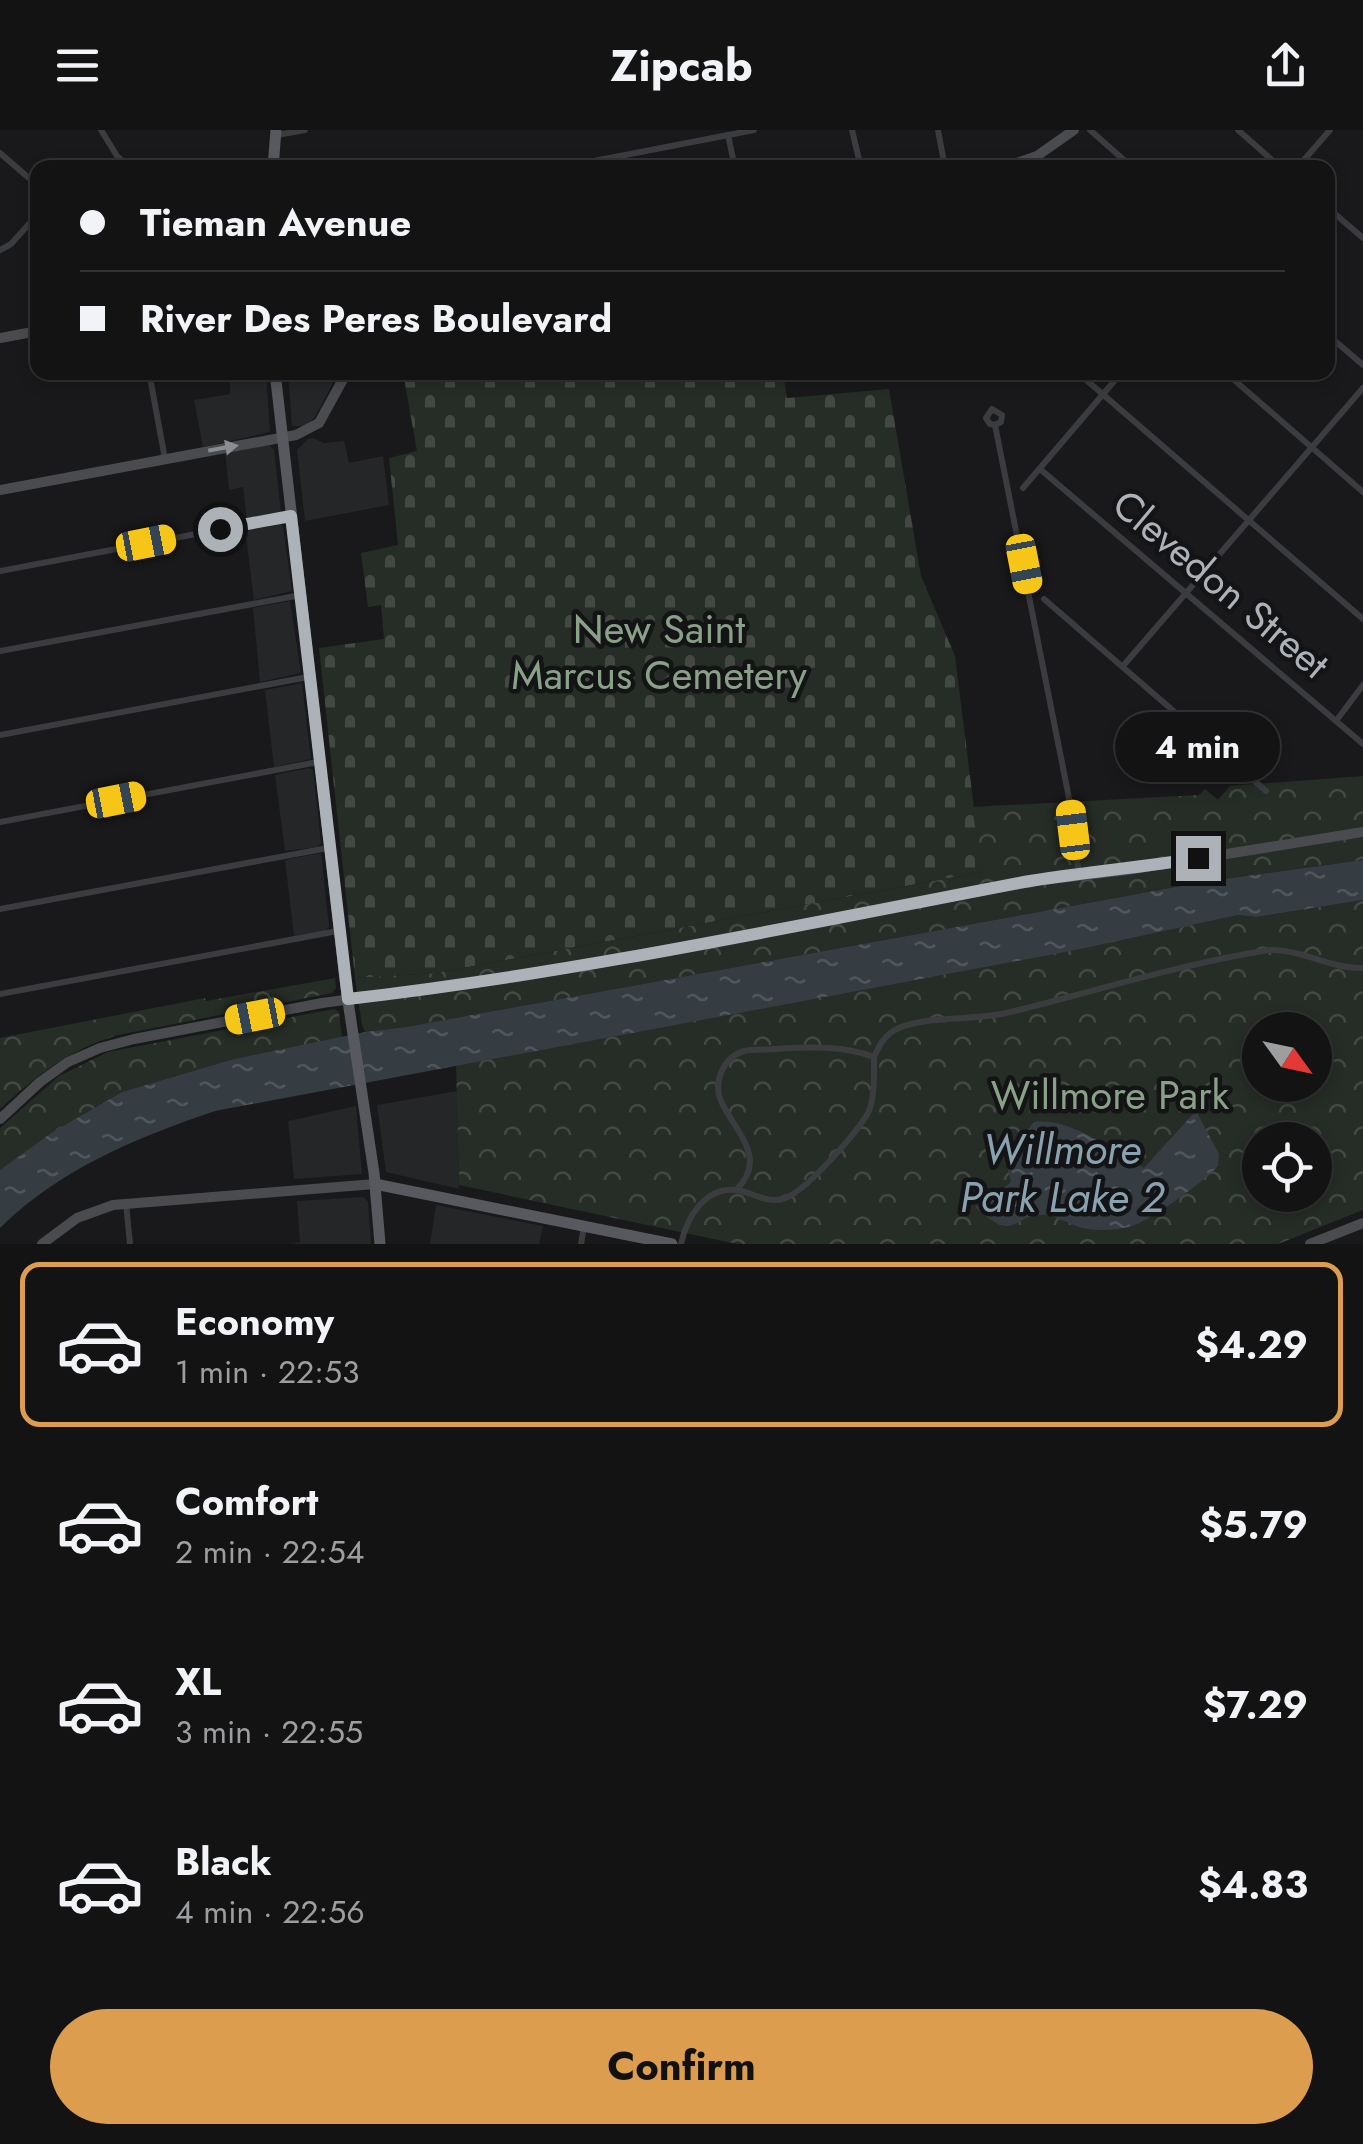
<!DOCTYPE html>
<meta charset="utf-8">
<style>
:root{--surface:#131314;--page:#1c1c1d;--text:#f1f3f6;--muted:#9d9ea0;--line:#323234;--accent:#dd9d4f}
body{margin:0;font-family:Jost,sans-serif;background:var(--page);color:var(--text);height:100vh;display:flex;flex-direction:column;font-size:38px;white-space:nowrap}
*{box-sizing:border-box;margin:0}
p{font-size:32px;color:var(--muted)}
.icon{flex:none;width:55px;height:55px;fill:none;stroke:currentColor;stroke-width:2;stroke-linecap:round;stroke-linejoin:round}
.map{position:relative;height:1114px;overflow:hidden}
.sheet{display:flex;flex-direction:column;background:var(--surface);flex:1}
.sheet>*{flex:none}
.banner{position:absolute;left:30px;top:30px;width:1305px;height:220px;border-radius:20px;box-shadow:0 5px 15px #0003,0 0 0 2px var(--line);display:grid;align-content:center;height:220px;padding:0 50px;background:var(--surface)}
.needle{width:65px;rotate:123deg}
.fabs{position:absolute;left:1242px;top:882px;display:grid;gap:20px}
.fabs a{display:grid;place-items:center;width:90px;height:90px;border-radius:50%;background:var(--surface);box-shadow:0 5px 15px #0003,0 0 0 2px var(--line);font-size:50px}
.end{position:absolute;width:45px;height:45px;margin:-22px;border:12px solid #adb2b9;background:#111;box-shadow:0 0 0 5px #111}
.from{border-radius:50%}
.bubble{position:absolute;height:70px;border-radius:35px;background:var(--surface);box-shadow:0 5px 15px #0003,0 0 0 2px var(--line);font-size:32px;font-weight:700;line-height:70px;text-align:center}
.car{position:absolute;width:30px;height:60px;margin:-30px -15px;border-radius:12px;box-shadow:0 0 8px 2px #0007;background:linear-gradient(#f5c518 24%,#345 0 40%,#f5c518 0 76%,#345 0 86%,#f5c518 0)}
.banner b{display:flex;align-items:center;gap:35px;height:95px;font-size:38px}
.banner b+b{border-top:2px solid var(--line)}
.banner i{width:25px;height:25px;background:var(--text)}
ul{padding:18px 0 0;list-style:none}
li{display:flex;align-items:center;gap:30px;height:165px;margin:0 20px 15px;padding:0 30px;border:5px solid transparent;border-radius:20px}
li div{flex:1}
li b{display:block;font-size:38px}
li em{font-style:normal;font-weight:700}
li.on{border-color:var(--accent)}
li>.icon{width:90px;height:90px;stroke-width:1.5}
.cta{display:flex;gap:20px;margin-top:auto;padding:20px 50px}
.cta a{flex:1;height:115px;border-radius:60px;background:var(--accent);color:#111;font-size:40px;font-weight:700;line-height:115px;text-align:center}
header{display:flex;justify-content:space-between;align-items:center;height:130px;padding:0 50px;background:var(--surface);font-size:45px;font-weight:700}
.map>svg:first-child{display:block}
</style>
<header><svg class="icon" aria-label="menu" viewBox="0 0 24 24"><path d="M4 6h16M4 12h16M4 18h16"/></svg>Zipcab<svg class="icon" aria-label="share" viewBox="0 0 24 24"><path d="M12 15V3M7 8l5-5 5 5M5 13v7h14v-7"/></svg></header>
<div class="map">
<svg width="1363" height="1114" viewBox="0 0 1363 1114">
<defs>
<pattern id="cemetery-stones" width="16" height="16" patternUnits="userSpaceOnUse" patternTransform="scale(2.5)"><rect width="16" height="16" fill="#262c26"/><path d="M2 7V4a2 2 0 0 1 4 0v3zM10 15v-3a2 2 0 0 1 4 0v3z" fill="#434843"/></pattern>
<pattern id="park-crowns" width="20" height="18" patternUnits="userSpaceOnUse" patternTransform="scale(2.5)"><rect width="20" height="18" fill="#262c26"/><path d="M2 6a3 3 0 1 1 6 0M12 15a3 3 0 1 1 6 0" fill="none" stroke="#434843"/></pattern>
<pattern id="water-ripples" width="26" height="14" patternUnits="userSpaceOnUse" patternTransform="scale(2.5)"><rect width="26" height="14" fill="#353d43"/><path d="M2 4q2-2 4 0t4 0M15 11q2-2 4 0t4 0" fill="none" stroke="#50575c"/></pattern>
</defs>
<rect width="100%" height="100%" fill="#19191b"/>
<g fill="#252628">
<path d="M 241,243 L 266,243 L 270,302 L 203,317 L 194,270 L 230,264 L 230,250 L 241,248 Z"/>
<path d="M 288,243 L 338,243 L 315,287 L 306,296 L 292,296 Z"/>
<path d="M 313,308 L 324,313 L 344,311 L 349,333 L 383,326 L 389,375 L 305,391 L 297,320 L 308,309 Z"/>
<path d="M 270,315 L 274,320 L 281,382 L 280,385 L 247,391 L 243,357 L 229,360 L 225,321 Z"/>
<path d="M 279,392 L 283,396 L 292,461 L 254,470 L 245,398 Z"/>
<path d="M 290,471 L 301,543 L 260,552 L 253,478 Z"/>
<path d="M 302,553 L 311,629 L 274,637 L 265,560 Z"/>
<path d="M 309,638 L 313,640 L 321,713 L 317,717 L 285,721 L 275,645 Z"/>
<path d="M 321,723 L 329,797 L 325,801 L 294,806 L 285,730 Z"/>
<path d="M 457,961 L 459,1059 L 386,1042 L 377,975 Z"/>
<path d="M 356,976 L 362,1044 L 294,1049 L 288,991 Z"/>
<path d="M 363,1067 L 368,1072 L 371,1114 L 291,1114 L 300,1112 L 297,1071 Z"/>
<path d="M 436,1075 L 543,1096 L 539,1114 L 430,1114 Z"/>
</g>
<path fill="url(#cemetery-stones)" d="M 783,242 L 787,268 L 889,259 L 921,446 L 955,526 L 982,742 L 436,843 L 355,848 L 319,518 L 384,509 L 381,475 L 368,477 L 361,423 L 398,415 L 389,328 L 417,321 L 403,243 Z"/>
<g fill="url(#park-crowns)" fill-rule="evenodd">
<path d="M 1363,646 L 1363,730 L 1209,751 L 406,897 L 365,902 L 362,895 L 355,848 L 436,843 L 982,742 L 972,677 L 1199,665 L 1205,659 L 1218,670 L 1230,656 Z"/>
<path d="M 1363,770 L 1363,1080 L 1278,1114 L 737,1114 L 459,1055 L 456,933 L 1081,819 L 1238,785 L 1256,787 ZM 1260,900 L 1315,900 L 1315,955 L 1260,955 ZM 1260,1010 L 1315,1010 L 1315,1065 L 1260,1065 Z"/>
<path d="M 335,848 L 336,858 L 332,863 L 118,905 C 70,919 36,946 0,979 L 0,908 L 205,868 L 206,871 Z"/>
<path d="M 334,879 L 339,882 L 342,908 L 230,930 L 122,962 L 51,1003 L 0,1040 L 0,998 L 59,946 L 108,922 Z"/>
</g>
<g fill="url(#water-ripples)">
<path d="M 1363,730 L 1363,770 L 1256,787 L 1238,785 L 1081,819 L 215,981 C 136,1008 61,1038 0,1098 L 0,1040 L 4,1037 L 51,1003 L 122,962 L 230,930 L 365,902 L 406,897 L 1209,751 Z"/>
<path d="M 1197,983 L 1219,1024 L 1218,1036 C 1206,1050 1151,1090 1135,1095 C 1120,1100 1102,1101 1088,1099 C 1072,1097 1058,1085 1043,1085 C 1010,1085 1017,1114 976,1078 C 981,1065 1000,1063 1011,1052 L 1005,1027 L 1034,992 C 1073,987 1112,1022 1144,1038 L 1193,984 Z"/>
</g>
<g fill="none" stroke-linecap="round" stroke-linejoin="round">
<g stroke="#3b3c3f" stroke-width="6">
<path d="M 101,0 L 117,26 L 131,38"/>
<path d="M 852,0 L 861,38"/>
<path d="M 938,0 L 945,38"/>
<path d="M 1090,0 L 1133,38"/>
<path d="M 1238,0 L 1281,38"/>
<path d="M 277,5 L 305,0"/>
<path d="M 728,5 L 735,38"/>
<path d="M 0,23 L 38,56"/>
<path d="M 558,38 L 754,0"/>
<path d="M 1297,38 L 1330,0"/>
<path d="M 1328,78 L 1363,108"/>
<path d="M 0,120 L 11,114 L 38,84"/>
<path d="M 1328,205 L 1363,235"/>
<path d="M 149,242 L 165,329"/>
<path d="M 1077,242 L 1363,489"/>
<path d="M 1225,242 L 1363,362"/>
<path d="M 995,295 L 1001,292 L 1002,285 L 992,279 L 986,288 L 990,294 L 995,295 L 1068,663 L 1079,745"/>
<path d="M 1040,339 L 1363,614"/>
<path d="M 1023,358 L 1122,242"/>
<path d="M 0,441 L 291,386"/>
<path d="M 1044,469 L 1266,661"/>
<path d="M 0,521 L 301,465"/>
<path d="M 1123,536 L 1363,258"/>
<path d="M 1336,591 L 1363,555"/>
<path d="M 0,605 L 308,547"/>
<path d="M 0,692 L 318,632"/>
<path d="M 0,779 L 328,718"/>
<path d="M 0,864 L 338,801"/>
<path d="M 736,1060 C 769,1028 735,1002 721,971 C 713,953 723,927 744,921 C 753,919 765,920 775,919 C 808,917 843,915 874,927 C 880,914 885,904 899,898 C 931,885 972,891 1006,883 C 1093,862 1180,834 1269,820 C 1303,819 1330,839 1363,838"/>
<path d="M 126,1073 L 130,1114"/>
<path d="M 581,1114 L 584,1096"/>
<path d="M 681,1114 C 687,1087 705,1056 737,1060 C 754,1063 765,1073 782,1069 C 802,1066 860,1000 869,981 C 875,965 874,944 874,927"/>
</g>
<g stroke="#494b4f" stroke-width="10">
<path d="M 1003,38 L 1037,26 L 1074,0"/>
<path d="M 0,208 L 38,201"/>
<path d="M 0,360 L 296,305 L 319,293 L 347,242"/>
<path d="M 0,989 L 40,952 L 68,932 L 100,918 L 134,909 L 322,873 L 518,847 L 1035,751 L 1127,740 L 1363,702"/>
<path d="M 42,1114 L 77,1088 L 113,1075 L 375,1054"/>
<path d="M 1310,1114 L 1363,1093"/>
</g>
<g stroke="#57595e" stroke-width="11">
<path d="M 273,38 L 276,0"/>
<path d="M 275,242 L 346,858 L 374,1043 L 380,1114"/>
<path d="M 375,1054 L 672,1114"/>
</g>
</g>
<defs><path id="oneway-solid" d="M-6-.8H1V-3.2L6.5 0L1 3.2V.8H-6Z" transform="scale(2.5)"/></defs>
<use fill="#8a8e94" href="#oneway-solid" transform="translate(223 318) rotate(-10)"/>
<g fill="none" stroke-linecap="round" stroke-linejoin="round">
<path stroke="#adb2b9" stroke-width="12" d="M 220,399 L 291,386 L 348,869 C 575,843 799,795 1024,752 C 1082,742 1140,738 1198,728"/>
</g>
<g text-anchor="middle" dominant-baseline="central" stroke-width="9" stroke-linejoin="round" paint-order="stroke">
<g font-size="40" fill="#adb2b9" stroke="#141416">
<text transform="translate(1221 454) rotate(40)">Clevedon Street</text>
</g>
<g font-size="40" fill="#88a187" stroke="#141416">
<text x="659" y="499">New Saint<tspan x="659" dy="46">Marcus Cemetery</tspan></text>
<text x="1110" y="965">Willmore Park</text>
</g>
<g font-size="42" font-style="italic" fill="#89a2af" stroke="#141416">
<text x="1062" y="1019">Willmore<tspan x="1062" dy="48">Park Lake 2</tspan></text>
</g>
</g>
</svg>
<div class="fabs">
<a><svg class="needle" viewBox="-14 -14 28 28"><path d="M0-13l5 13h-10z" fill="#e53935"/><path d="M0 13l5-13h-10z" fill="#9d9ea0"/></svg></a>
<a><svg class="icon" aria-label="locate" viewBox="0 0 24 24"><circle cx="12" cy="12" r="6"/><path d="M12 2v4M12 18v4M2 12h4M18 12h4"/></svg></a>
</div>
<i class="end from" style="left:220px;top:399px"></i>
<i class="end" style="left:1198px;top:728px"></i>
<div class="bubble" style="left:1115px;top:582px;width:165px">4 min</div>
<i class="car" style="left:146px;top:413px;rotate:79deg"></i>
<i class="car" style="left:1024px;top:434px;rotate:169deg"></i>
<i class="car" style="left:116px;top:670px;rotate:79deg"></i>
<i class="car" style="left:1073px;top:700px;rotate:353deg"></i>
<i class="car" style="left:255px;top:886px;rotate:259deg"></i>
<div class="banner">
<b><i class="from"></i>Tieman Avenue</b>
<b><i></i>River Des Peres Boulevard</b>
</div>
</div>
<section class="sheet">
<ul>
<li class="on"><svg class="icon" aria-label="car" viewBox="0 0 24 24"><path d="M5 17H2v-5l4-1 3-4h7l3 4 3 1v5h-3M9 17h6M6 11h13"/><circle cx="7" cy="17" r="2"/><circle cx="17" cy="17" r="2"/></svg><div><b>Economy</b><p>1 min · 22:53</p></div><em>$4.29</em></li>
<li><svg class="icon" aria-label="car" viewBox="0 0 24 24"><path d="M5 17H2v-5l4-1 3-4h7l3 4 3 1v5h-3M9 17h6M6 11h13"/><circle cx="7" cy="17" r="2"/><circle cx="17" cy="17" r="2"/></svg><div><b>Comfort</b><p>2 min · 22:54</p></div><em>$5.79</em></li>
<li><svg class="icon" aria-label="car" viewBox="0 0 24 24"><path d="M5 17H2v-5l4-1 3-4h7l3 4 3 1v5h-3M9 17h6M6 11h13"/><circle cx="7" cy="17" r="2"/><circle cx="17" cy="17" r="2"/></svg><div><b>XL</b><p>3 min · 22:55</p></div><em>$7.29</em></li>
<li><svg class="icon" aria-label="car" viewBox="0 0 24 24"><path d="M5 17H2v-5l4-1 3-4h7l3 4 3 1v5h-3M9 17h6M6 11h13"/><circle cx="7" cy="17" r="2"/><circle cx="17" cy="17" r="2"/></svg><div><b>Black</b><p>4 min · 22:56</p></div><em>$4.83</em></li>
</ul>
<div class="cta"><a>Confirm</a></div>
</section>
